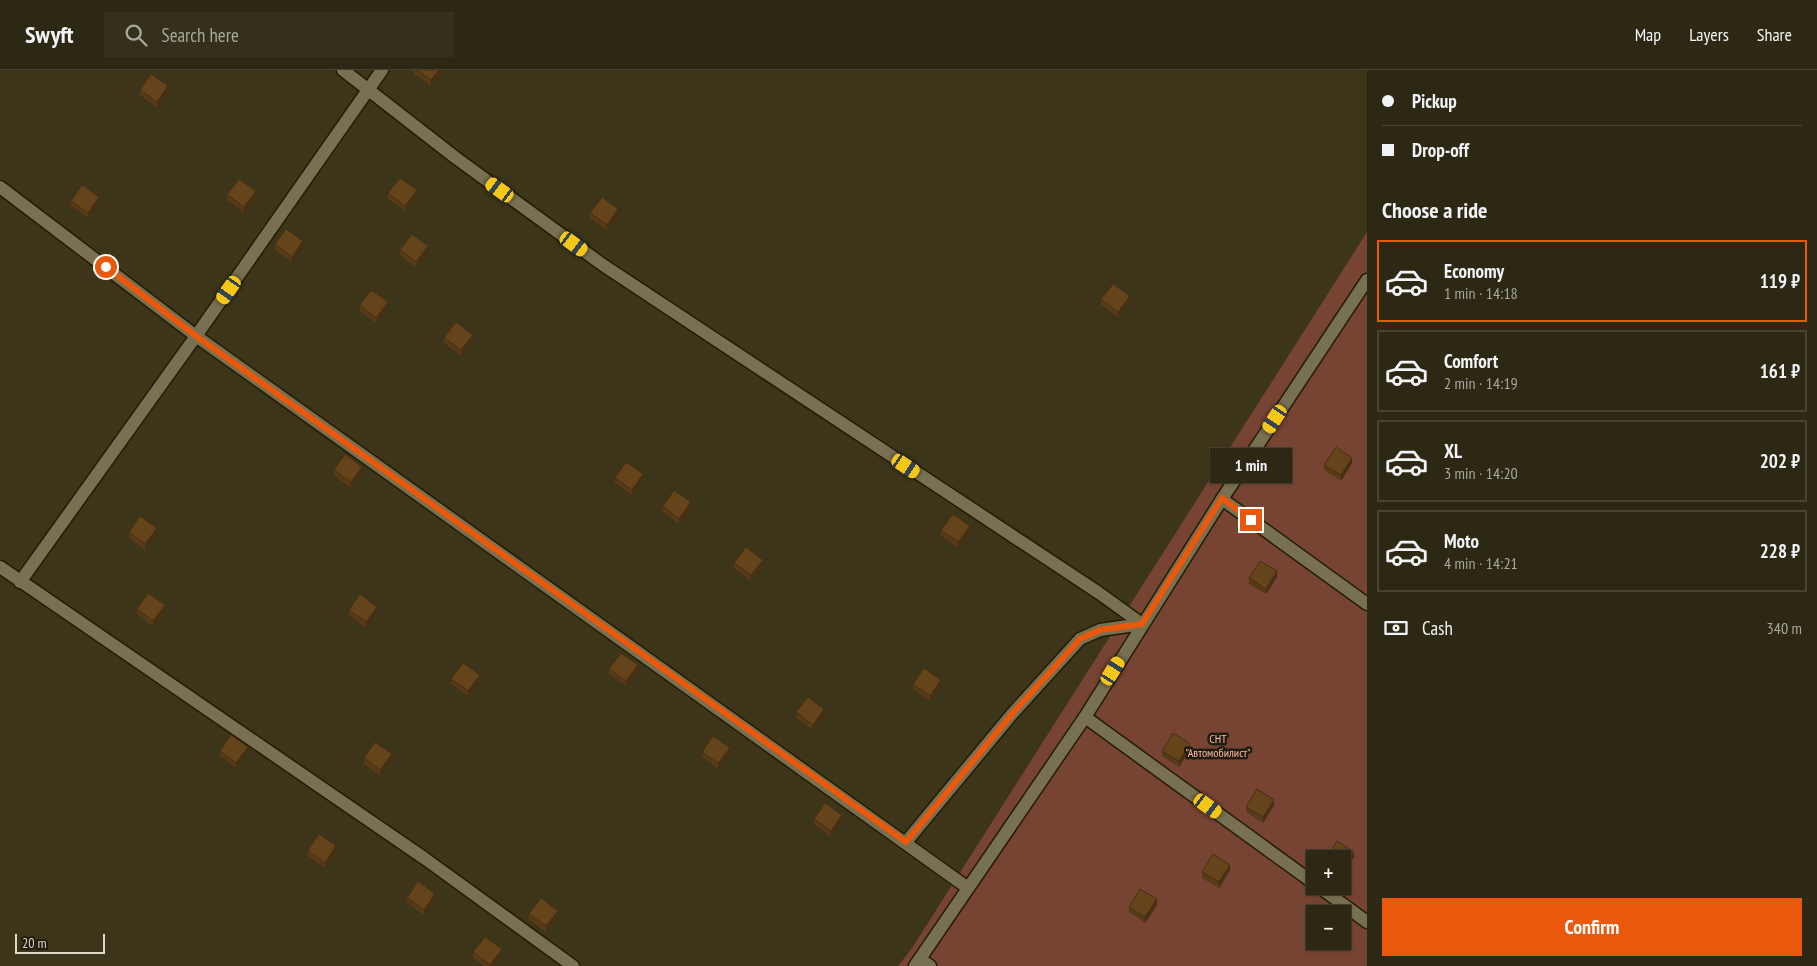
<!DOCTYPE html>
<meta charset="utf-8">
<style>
:root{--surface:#2d2813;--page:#35301c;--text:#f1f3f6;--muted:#a7a6a0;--line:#484433;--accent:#ea580c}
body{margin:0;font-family:"PT Sans Narrow",sans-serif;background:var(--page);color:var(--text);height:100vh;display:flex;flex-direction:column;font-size:19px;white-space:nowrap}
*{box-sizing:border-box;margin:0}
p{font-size:16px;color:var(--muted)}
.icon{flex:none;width:28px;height:28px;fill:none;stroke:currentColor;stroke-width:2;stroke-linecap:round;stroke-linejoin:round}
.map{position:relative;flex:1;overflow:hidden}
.side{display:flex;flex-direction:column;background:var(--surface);width:450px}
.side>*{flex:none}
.hud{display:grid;align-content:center;height:110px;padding:0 15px;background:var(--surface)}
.tools{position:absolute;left:1306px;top:780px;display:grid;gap:10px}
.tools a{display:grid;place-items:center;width:45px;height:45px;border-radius:0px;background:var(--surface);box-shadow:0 1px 4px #0004,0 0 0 1px var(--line);font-size:25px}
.scale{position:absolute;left:15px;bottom:12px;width:90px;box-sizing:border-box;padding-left:5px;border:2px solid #ddd9c9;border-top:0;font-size:14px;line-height:18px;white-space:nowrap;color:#ddd9c9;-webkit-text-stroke:4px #201d10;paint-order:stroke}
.end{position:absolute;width:22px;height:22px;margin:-11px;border:6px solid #ea580c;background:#fff;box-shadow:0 0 0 2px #fff}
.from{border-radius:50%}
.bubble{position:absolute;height:35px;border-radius:0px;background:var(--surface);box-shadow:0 1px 4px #0004,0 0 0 1px var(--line);font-size:16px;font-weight:600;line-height:35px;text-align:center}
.car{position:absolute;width:15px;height:30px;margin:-15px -8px;border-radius:6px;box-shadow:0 0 4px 1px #0007;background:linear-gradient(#f5c518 24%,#345 0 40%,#f5c518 0 76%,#345 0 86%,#f5c518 0)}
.hud b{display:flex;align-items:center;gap:18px;height:48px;font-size:19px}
.hud b+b{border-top:1px solid var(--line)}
.hud i{width:12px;height:12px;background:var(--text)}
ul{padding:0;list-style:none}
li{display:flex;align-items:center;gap:15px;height:82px;margin:0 10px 8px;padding:0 5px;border:2px solid var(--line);border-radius:0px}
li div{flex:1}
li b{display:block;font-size:19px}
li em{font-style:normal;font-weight:600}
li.current{border-color:var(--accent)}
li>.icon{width:45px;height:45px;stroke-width:1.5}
h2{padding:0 15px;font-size:22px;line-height:60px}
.pay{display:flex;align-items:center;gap:12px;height:55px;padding:0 15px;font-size:19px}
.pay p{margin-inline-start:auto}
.action{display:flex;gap:10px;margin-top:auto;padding:10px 15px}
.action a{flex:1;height:58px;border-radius:0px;background:var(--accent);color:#fff;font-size:20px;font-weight:600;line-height:58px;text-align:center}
header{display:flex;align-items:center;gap:30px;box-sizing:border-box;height:70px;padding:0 25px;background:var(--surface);border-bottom:1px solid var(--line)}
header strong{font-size:24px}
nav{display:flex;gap:28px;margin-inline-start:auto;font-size:18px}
.search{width:350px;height:45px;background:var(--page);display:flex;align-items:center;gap:12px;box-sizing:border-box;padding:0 18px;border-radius:0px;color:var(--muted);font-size:19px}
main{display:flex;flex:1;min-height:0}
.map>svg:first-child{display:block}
</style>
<header>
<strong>Swyft</strong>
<div class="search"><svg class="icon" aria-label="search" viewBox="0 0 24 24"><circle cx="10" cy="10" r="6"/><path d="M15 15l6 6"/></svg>Search here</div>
<nav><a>Map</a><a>Layers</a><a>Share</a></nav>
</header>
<main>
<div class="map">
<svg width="1367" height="896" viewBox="0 0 1367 896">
<rect width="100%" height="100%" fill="#3c3519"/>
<path fill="#743" fill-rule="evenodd" d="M 1367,162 L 1367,896 L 898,896 L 912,878 ZM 1315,789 L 1342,789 L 1342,816 L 1315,816 ZM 1315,844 L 1342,844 L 1342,871 L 1315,871 Z"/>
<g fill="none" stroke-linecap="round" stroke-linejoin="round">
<defs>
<g id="lane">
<path d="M 343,0 L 456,88 L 603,195 L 1099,523 L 1142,554"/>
<path d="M 0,117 L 196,266 L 968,818"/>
<path d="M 1222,429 L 1367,534"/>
<path d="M 0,497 L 424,788 L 573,896"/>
<path d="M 20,512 L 196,266 L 382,0"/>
<path d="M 1085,647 L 1315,814"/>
<path d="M 906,772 L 1012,644 L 1080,569 L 1100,560 L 1142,554"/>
<path d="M 1318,816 L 1367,852"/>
<path d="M 920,889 L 930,896"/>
</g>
<path id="street" d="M 915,896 L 1085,647 L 1222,429 L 1367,210"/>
</defs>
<use href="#lane" stroke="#231c01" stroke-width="15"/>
<use href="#street" stroke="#231c01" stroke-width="15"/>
<use href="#lane" stroke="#787052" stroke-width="12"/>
<use href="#street" stroke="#787052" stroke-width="12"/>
</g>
<g fill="#573a17">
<path d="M 414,0 L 443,0 L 431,16 L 414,4 Z"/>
<path d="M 140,20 L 168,22 L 157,38 L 140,25 Z"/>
<path d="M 388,123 L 417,126 L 405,141 L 388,129 Z"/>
<path d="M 227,125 L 256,127 L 244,143 L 227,130 Z"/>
<path d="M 71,131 L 99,132 L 88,148 L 71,136 Z"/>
<path d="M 590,143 L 618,145 L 607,161 L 590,148 Z"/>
<path d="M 275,174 L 303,177 L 292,192 L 275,180 Z"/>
<path d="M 400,180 L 428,182 L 416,198 L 400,185 Z"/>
<path d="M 1101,229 L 1130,232 L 1118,247 L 1101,235 Z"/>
<path d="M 360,235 L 388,238 L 376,253 L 360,241 Z"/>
<path d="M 444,268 L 473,270 L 461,286 L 444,273 Z"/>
<path d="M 1352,393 L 1341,411 L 1324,400 L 1324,395 Z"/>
<path d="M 334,400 L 362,402 L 351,418 L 334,406 Z"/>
<path d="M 615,408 L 643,410 L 632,425 L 615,413 Z"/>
<path d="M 663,436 L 691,438 L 679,454 L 663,442 Z"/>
<path d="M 941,460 L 970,462 L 958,478 L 941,466 Z"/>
<path d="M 129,462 L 157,464 L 145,480 L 129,468 Z"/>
<path d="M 734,493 L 763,495 L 751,511 L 734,498 Z"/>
<path d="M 1277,507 L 1266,524 L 1249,514 L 1249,508 Z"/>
<path d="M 137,539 L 165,540 L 153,557 L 137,544 Z"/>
<path d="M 349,540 L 377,542 L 366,558 L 349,545 Z"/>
<path d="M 609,599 L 638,601 L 626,616 L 609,604 Z"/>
<path d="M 451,609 L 480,611 L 468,626 L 451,614 Z"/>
<path d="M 913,614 L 941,616 L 930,632 L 913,619 Z"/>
<path d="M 796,642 L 824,645 L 813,660 L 796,648 Z"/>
<path d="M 1190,679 L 1179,697 L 1162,686 L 1162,681 Z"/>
<path d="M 220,681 L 248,682 L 236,698 L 220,686 Z"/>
<path d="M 702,682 L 730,683 L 718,699 L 702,687 Z"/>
<path d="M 364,688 L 392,690 L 380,706 L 364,694 Z"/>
<path d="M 1274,735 L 1263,753 L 1246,742 L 1246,737 Z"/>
<path d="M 814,749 L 842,751 L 831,767 L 814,754 Z"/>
<path d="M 308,780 L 336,782 L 325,798 L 308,786 Z"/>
<path d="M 1230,800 L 1219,818 L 1202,808 L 1202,802 Z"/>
<path d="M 407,828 L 435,829 L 424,845 L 407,833 Z"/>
<path d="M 1157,835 L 1145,853 L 1129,842 L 1129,837 Z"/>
<path d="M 529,844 L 558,846 L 546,862 L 529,850 Z"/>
<path d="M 473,882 L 502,885 L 493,896 L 484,896 L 473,888 Z"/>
</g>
<g fill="#472f13">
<path d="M 439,0 L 443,0 L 431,16 L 431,10 Z"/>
<path d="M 168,16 L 168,22 L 157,38 L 157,32 Z"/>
<path d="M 417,120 L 417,126 L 405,141 L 405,136 Z"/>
<path d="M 256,121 L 256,127 L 244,143 L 244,137 Z"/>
<path d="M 99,127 L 99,132 L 88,148 L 88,143 Z"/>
<path d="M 618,139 L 618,145 L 607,161 L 607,155 Z"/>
<path d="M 303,171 L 303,177 L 292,192 L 292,187 Z"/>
<path d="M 428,176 L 428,182 L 416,198 L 416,192 Z"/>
<path d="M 1130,226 L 1130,232 L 1118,247 L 1118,242 Z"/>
<path d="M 388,232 L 388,238 L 376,253 L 376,248 Z"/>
<path d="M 473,265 L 473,270 L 461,286 L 461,280 Z"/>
<path d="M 1352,388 L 1352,393 L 1341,411 L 1341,405 Z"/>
<path d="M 362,397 L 362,402 L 351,418 L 351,412 Z"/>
<path d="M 643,404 L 643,410 L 632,425 L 632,420 Z"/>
<path d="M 691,432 L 691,438 L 679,454 L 679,449 Z"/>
<path d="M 970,456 L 970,462 L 958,478 L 958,472 Z"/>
<path d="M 157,458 L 157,464 L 145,480 L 145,474 Z"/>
<path d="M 763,490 L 763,495 L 751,511 L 751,505 Z"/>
<path d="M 1277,501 L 1277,507 L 1266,524 L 1266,519 Z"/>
<path d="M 165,535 L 165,540 L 153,557 L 153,551 Z"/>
<path d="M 377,537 L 377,542 L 366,558 L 366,552 Z"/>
<path d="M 638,595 L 638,601 L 626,616 L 626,611 Z"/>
<path d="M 480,605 L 480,611 L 468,626 L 468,621 Z"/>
<path d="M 941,610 L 941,616 L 930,632 L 930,626 Z"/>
<path d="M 824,639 L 824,645 L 813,660 L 813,655 Z"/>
<path d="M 1190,674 L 1190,679 L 1179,697 L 1179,691 Z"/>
<path d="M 248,677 L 248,682 L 236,698 L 236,693 Z"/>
<path d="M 730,678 L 730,683 L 718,699 L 718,693 Z"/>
<path d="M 392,684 L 392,690 L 380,706 L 380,700 Z"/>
<path d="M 1274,730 L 1274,735 L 1263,753 L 1263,747 Z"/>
<path d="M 842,745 L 842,751 L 831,767 L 831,761 Z"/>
<path d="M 336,776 L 336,782 L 325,798 L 325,793 Z"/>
<path d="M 1354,782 L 1354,787 L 1343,805 L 1343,799 Z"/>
<path d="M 1230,795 L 1230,800 L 1219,818 L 1219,812 Z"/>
<path d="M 435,824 L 435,829 L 424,845 L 424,840 Z"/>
<path d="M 1157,829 L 1157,835 L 1145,853 L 1145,847 Z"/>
<path d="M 558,841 L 558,846 L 546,862 L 546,856 Z"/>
<path d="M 502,879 L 502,885 L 493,896 L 490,896 Z"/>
</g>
<g fill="#65431b" stroke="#472f13">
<path d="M 417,0 L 439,0 L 431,10 Z"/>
<path d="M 151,4 L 168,16 L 157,32 L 140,20 Z"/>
<path d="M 400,108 L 417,120 L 405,136 L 388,123 Z"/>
<path d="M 239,109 L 256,121 L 244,137 L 227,125 Z"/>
<path d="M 82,115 L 99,127 L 88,143 L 71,131 Z"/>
<path d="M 602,127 L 618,139 L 607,155 L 590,143 Z"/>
<path d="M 286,159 L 303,171 L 292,187 L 275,174 Z"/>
<path d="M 412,164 L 428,176 L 416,192 L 400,180 Z"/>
<path d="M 1113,214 L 1130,226 L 1118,242 L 1101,229 Z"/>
<path d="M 371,220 L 388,232 L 376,248 L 360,235 Z"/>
<path d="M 456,252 L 473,265 L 461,280 L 444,268 Z"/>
<path d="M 1336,377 L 1352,388 L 1341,405 L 1324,395 Z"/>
<path d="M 345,384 L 362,397 L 351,412 L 334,400 Z"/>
<path d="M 626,392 L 643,404 L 632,420 L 615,408 Z"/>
<path d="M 674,420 L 691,432 L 679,449 L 663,436 Z"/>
<path d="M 953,444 L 970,456 L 958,472 L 941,460 Z"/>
<path d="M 140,446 L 157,458 L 145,474 L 129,462 Z"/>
<path d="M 746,477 L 763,490 L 751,505 L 734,493 Z"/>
<path d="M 1260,491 L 1277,501 L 1266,519 L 1249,508 Z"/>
<path d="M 148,523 L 165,535 L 153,551 L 137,539 Z"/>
<path d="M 360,524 L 377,537 L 366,552 L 349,540 Z"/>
<path d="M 621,583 L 638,595 L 626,611 L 609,599 Z"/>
<path d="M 463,593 L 480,605 L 468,621 L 451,609 Z"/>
<path d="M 924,598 L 941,610 L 930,626 L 913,614 Z"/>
<path d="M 808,627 L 824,639 L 813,655 L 796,642 Z"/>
<path d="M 1173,663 L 1190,674 L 1179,691 L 1162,681 Z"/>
<path d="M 231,665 L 248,677 L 236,693 L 220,681 Z"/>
<path d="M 713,666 L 730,678 L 718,693 L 702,682 Z"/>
<path d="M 375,672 L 392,684 L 380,700 L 364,688 Z"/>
<path d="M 1257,719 L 1274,730 L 1263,747 L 1246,737 Z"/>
<path d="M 825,733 L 842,745 L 831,761 L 814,749 Z"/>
<path d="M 319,764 L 336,776 L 325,793 L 308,780 Z"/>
<path d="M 1337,771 L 1354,782 L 1343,799 L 1342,789 L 1327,789 Z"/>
<path d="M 1213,784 L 1230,795 L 1219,812 L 1202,802 Z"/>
<path d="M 418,811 L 435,824 L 424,840 L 407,828 Z"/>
<path d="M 1140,819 L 1157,829 L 1145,847 L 1129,837 Z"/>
<path d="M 541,828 L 558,841 L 546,856 L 529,844 Z"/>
<path d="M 485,867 L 502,879 L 490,895 L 473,882 Z"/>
</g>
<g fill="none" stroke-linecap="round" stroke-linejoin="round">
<path stroke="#ea580c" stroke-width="6" d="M 106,197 L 196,266 L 906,772 L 1012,644 L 1080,569 L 1100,560 L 1142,554 L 1222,428 L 1251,450"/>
</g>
<g text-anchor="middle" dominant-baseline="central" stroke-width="5" stroke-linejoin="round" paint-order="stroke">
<g font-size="12" fill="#ffb79f" stroke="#201d10">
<text x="1218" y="668">СНТ<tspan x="1218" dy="14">"Автомобилист"</tspan></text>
</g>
</g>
</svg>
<div class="tools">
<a>+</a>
<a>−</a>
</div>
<div class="scale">20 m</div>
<i class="end from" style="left:106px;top:197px"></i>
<i class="end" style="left:1251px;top:450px"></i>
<div class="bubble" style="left:1210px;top:378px;width:82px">1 min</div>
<i class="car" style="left:500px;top:120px;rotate:306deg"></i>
<i class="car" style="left:574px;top:174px;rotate:126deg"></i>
<i class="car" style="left:229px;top:220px;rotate:215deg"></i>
<i class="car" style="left:1275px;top:349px;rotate:213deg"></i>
<i class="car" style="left:906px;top:396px;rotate:124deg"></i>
<i class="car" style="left:1113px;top:601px;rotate:32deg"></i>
<i class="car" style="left:1208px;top:736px;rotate:126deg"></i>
</div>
<section class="side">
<div class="hud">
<b><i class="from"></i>Pickup</b>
<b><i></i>Drop-off</b>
</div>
<h2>Choose a ride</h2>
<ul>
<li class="current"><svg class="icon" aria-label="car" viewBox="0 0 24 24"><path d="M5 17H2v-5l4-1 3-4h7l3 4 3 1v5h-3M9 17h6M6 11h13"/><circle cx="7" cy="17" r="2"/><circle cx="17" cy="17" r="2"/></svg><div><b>Economy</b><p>1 min · 14:18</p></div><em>119 ₽</em></li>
<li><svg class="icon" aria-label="car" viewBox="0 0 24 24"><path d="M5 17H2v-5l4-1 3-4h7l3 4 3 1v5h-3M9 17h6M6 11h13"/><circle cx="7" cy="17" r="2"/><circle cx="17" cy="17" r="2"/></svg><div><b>Comfort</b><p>2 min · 14:19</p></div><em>161 ₽</em></li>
<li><svg class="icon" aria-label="car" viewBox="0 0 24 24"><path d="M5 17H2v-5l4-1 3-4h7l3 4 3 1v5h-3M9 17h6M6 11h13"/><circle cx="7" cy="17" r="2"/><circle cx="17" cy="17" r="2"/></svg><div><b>XL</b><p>3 min · 14:20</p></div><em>202 ₽</em></li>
<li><svg class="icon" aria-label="car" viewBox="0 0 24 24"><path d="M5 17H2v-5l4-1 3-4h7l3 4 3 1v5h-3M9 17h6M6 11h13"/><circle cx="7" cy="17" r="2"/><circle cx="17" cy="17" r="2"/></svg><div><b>Moto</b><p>4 min · 14:21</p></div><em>228 ₽</em></li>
</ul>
<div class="pay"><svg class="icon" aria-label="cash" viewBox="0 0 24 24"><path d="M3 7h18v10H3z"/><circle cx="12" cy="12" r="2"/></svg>Cash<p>340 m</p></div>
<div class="action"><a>Confirm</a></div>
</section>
</main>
